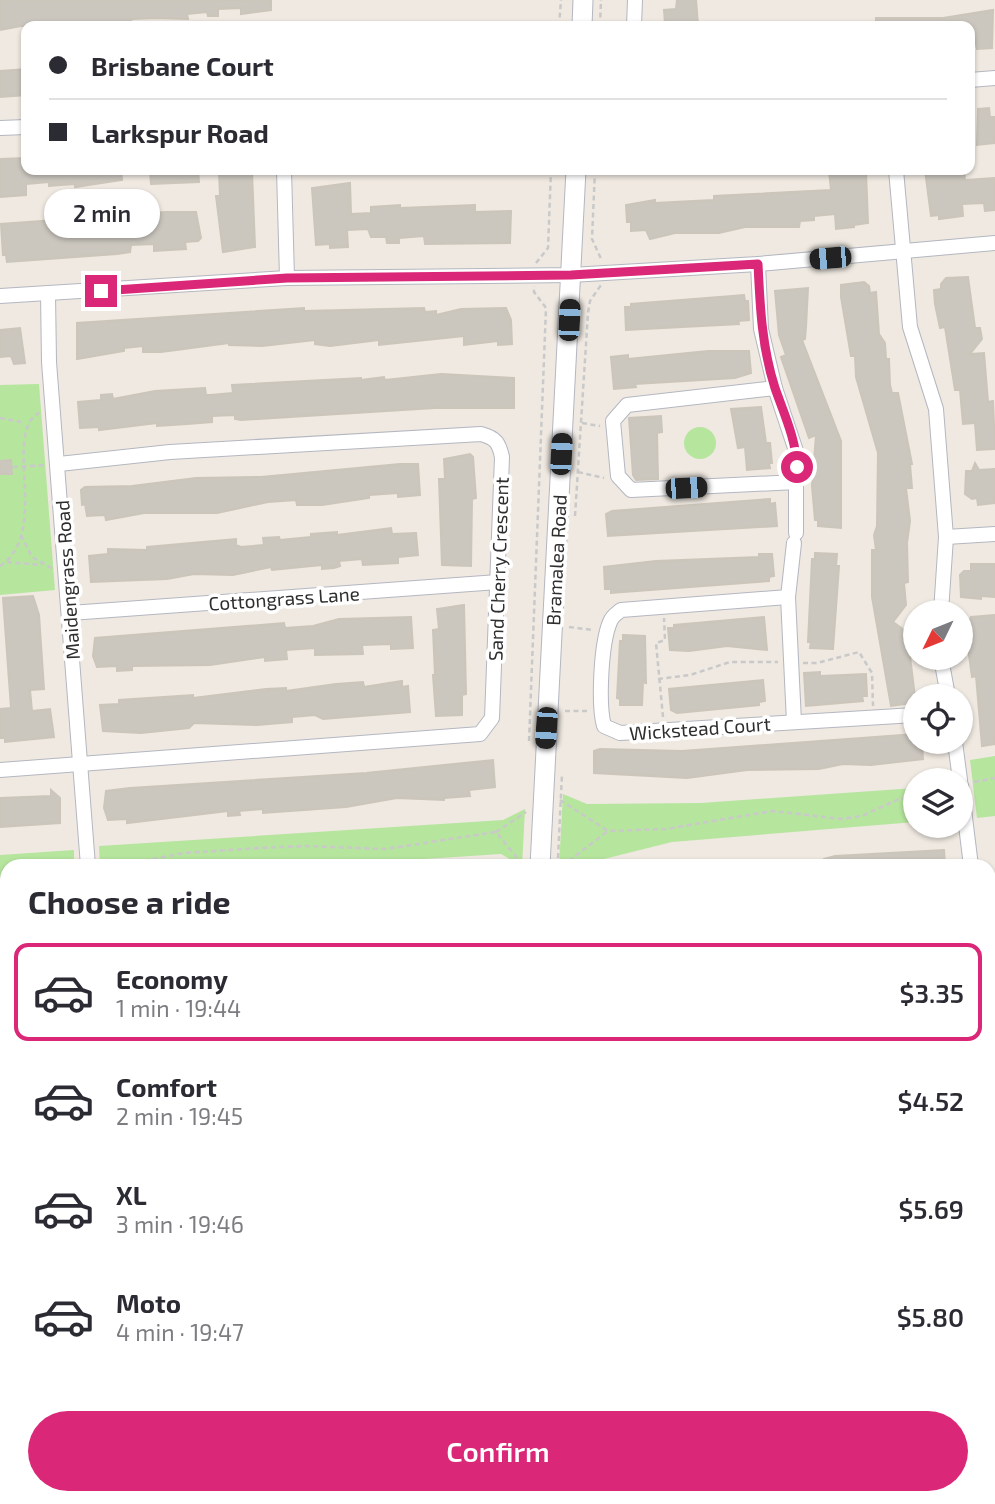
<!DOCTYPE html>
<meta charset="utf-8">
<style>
:root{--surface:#fff;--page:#f2f2f3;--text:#2b2b33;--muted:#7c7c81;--line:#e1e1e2;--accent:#db2777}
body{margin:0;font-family:"Exo 2",sans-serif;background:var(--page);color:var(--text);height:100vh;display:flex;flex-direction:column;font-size:26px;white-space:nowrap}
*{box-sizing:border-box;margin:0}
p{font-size:23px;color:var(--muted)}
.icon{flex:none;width:38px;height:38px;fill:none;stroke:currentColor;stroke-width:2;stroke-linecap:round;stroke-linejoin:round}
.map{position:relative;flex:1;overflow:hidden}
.sheet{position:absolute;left:0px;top:859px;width:996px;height:646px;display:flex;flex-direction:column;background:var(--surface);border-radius:21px 21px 0 0;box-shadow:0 2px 5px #0004}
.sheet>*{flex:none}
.top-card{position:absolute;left:21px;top:21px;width:954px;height:154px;border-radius:14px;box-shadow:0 2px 5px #0004;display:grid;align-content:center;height:154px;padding:0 28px;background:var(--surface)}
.needle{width:46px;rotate:227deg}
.fabs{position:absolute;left:903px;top:600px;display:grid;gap:14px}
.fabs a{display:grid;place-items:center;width:70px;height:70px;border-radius:50%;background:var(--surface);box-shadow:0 2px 5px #0004;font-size:35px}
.end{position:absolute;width:32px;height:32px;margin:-16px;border:9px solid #db2777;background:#fff;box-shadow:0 0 0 4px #fff}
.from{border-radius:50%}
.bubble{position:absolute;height:49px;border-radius:24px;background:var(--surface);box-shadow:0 2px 5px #0004;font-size:23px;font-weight:600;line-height:49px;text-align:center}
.car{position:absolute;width:21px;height:42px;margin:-21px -10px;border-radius:9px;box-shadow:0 0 5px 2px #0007;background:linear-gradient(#222 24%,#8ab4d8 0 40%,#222 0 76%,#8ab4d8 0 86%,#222 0)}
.top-card b{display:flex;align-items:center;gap:24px;height:66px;font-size:26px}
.top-card b+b{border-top:2px solid var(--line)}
.top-card i{width:18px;height:18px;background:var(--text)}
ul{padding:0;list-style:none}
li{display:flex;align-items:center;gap:21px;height:98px;margin:0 14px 10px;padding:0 14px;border:4px solid transparent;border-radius:14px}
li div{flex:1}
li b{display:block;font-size:26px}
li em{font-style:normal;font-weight:600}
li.active{border-color:var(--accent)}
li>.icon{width:63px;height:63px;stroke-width:1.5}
h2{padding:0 28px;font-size:32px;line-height:84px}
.primary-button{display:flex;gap:14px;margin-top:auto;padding:14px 28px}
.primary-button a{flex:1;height:80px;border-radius:42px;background:var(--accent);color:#fff;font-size:28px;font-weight:600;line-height:80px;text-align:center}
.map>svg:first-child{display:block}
</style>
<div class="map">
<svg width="995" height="1504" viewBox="0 0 995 1504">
<rect width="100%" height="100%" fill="#efe9e1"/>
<g fill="#b6e59e">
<path d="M 39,384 L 55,590 L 0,595 L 0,385 Z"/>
<circle cx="700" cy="443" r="16"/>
<path d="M 995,756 L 995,816 L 977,818 L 970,760 Z"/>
<path d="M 915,788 L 915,822 L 672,842 L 576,866 L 559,866 L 563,794 L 587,804 L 701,803 Z"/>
<path d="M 525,809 L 522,866 L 501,854 L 316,866 L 100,866 L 99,846 L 503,820 Z"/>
<path d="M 74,850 L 74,866 L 7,866 L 7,890 L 0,890 L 0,855 Z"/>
</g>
<g fill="#cbc7bf" stroke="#cbc5ba" stroke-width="2">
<path d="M 0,0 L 271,0 L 271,10 L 241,14 L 241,8 L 218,9 L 218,16 L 208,16 L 207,12 L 187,14 L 188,19 L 156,18 L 131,19 L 131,24 L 21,26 L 0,30 Z"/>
<path d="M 677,0 L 696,0 L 698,25 L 665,24 L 664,10 L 676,9 Z"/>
<path d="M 993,10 L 992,48 L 977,49 L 972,26 L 876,26 L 876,18 L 943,18 Z"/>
<path d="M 26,69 L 26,95 L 0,97 L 0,71 Z"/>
<path d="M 989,108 L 990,117 L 995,117 L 995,143 L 977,145 L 978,109 Z"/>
<path d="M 26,158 L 26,170 L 121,170 L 122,180 L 75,187 L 75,184 L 49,186 L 49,182 L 26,184 L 26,195 L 0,197 L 0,159 Z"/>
<path d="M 150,170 L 198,170 L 199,182 L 151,184 Z"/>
<path d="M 240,170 L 240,173 L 252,172 L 255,247 L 223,252 L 216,196 L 220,196 L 219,171 Z"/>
<path d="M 854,170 L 855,173 L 866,172 L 868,223 L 854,225 L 854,227 L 836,229 L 835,214 L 814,216 L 814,220 L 800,221 L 799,227 L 745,227 L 719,233 L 675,233 L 650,239 L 646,230 L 631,231 L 631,222 L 627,222 L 626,205 L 655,200 L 655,203 L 693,201 L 714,200 L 714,196 L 831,190 L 829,171 Z"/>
<path d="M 925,170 L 964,170 L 965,180 L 994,178 L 995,210 L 985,211 L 984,203 L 962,204 L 963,216 L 939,219 L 939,215 L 931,216 Z"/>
<path d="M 350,183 L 351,214 L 371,213 L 371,207 L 400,205 L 400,208 L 475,205 L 475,212 L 511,211 L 510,243 L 425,244 L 424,236 L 399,238 L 399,243 L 387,243 L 386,237 L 371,237 L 368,229 L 347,230 L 348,247 L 330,248 L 330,244 L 316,245 L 312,188 Z"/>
<path d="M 166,212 L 196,212 L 201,238 L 198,241 L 185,242 L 186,249 L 154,251 L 154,244 L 131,245 L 130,252 L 117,254 L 7,262 L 6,255 L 3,255 L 1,224 Z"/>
<path d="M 968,277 L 975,328 L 980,328 L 982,339 L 970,354 L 984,353 L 988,402 L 993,401 L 995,449 L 977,450 L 975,423 L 963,424 L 960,390 L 955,390 L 945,327 L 940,328 L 935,304 L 934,290 L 941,289 L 941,284 L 946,278 Z"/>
<path d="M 864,282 L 869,286 L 870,293 L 876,292 L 879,334 L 885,343 L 886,359 L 889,359 L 890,385 L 892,393 L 898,393 L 912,464 L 910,464 L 912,488 L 906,488 L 910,521 L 907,543 L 908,582 L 904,583 L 906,605 L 893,622 L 907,632 L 915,697 L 912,697 L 913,703 L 891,706 L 872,597 L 872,550 L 876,550 L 874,535 L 877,526 L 878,453 L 856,377 L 855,356 L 851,356 L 841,297 L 841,285 Z"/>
<path d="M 808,288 L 806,327 L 805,339 L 802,340 L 841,441 L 841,528 L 818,526 L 818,520 L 815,520 L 812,486 L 816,435 L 809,438 L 781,357 L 786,355 L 779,335 L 775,291 Z"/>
<path d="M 744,295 L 745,301 L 748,301 L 749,320 L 738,321 L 739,324 L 626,330 L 625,307 L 631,307 L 631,304 Z"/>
<path d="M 304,308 L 304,311 L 424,308 L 425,312 L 436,311 L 436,315 L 461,309 L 506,308 L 511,320 L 512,344 L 498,345 L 498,341 L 464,345 L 464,336 L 379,345 L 379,340 L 330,346 L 315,344 L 315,340 L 262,346 L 229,345 L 229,343 L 161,352 L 143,352 L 143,346 L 124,348 L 124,351 L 77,359 L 77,323 Z"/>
<path d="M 20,328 L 25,363 L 14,364 L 11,356 L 0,357 L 0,330 Z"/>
<path d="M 708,351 L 749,351 L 751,373 L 735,378 L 635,384 L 636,387 L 614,389 L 611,357 L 628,355 L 628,359 Z"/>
<path d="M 441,374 L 514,378 L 514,408 L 435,408 L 241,420 L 235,419 L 235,415 L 212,416 L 212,422 L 187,424 L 157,426 L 157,423 L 99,430 L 99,427 L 80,428 L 78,402 L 101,400 L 101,395 L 112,394 L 113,399 L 155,391 L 205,388 L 206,395 L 210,395 L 233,393 L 232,385 L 361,378 L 361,380 L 384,377 L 385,380 Z"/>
<path d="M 761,407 L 766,443 L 770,443 L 772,463 L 769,463 L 770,468 L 747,470 L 745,447 L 738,448 L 731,409 Z"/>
<path d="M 661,416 L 662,432 L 657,433 L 658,479 L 636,480 L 633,475 L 629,418 Z"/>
<path d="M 470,454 L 473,457 L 476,498 L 472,499 L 471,566 L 442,565 L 439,479 L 445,479 L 444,459 Z"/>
<path d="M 11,460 L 12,474 L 0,474 L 0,461 Z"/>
<path d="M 975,463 L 979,470 L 995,469 L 995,503 L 978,505 L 977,498 L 972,499 L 965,494 L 966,471 L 972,471 Z"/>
<path d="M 400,464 L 418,464 L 420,495 L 398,497 L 398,493 L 369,495 L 369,498 L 322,505 L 297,505 L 296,500 L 268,502 L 217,513 L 144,513 L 106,520 L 105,515 L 87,516 L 85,504 L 82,505 L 81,490 L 85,487 L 132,486 L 196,478 L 261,477 Z"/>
<path d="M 770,499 L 770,504 L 775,503 L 777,526 L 608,536 L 606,514 L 612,511 Z"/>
<path d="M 391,528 L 392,534 L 416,533 L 418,555 L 398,557 L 398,563 L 363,565 L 362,559 L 339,561 L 340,566 L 334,568 L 322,569 L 322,565 L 272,570 L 271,567 L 233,575 L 194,574 L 167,579 L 91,582 L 89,556 L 108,554 L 108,549 L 147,550 L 147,547 L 236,539 L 236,545 L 241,547 L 264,545 L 263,538 L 279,537 L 280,540 L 311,537 L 311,534 L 337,532 L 337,535 Z"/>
<path d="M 815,553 L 837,554 L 836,566 L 839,566 L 833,649 L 810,648 L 811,642 L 808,642 L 812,559 L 815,559 Z"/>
<path d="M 759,554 L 772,554 L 774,576 L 769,577 L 769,581 L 611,593 L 611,589 L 605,589 L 604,567 L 656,561 L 759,557 Z"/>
<path d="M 971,564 L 995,564 L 995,597 L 981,596 L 981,599 L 961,597 L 960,575 L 964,571 L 971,571 Z"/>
<path d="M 33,596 L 39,615 L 44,689 L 30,690 L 32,711 L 50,709 L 54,737 L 5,742 L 5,738 L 0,738 L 0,709 L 11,708 L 3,598 Z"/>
<path d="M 464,605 L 466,694 L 462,695 L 462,715 L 436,716 L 433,675 L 435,675 L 433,630 L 439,629 L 437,609 Z"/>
<path d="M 995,615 L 995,744 L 982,746 L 976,676 L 972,677 L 965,626 L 968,626 L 971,617 Z"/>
<path d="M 411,617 L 413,648 L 391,649 L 391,644 L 362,645 L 363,654 L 315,655 L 315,648 L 286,650 L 287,659 L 265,661 L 265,657 L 210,665 L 132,666 L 132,670 L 117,671 L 117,666 L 97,667 L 93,656 L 95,638 L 284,623 L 285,628 L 313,626 L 339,619 Z"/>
<path d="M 764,617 L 767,650 L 727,646 L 689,651 L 670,650 L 668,628 L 674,628 L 674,625 Z"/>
<path d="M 623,635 L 645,636 L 646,683 L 643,682 L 642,705 L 620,705 L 620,699 L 617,698 L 620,641 L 623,641 Z"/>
<path d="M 820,672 L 820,676 L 866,674 L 867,696 L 862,696 L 863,701 L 806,706 L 804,673 Z"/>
<path d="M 763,680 L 765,701 L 759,702 L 759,705 L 677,713 L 671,710 L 669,689 Z"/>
<path d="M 402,681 L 402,687 L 408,686 L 410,712 L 323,719 L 315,715 L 292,717 L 292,722 L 257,725 L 194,723 L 189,728 L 141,733 L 103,731 L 100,705 L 119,704 L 119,700 L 193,695 L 193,698 L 266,689 L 286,688 L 286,691 L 336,684 L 363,682 L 364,687 Z"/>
<path d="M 915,734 L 915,742 L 922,742 L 923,759 L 871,765 L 843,764 L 819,769 L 747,770 L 687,778 L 594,773 L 594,751 L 600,749 L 682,751 Z"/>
<path d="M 493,760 L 495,787 L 469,790 L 470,796 L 444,798 L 444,800 L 397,798 L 346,807 L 263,813 L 263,809 L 239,811 L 240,815 L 228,816 L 228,811 L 127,823 L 127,819 L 108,820 L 104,808 L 106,791 L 130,788 L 366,773 Z"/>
<path d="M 51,790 L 60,798 L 60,823 L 0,827 L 0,798 L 51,796 Z"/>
<path d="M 944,850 L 945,866 L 825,866 L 824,859 L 835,856 Z"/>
</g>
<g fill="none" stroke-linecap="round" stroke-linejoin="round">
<defs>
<g id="service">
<path d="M 0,1493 L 7,1491"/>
<path d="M 58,1498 L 59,1504"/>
<path d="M 97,1504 L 97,1498"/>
<path d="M 302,1504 L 303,1498"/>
</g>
<g id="minor">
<path d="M 634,26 L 635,0"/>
<path d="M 970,80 L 995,78"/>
<path d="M 0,128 L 26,127"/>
<path d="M 284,170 L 287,278"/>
<path d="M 896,170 L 910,327 L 936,409 L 946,537 L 941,612"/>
<path d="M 758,264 L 761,329 L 775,388 L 796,451 L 796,533"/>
<path d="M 48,294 L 49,362 L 88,866"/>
<path d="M 0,296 L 287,278 L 571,275 L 758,264 L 995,243"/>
<path d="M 775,388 L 627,405 L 613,421 L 618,476 L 631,490 L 797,482"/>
<path d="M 946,537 L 995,534"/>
<path d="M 794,543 L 788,597 L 794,722"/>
<path d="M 788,597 L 621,610 C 616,614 612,616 610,622 C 601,643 598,704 604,726 L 620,733 L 915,715"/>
<path d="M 70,613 L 498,582"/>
<path d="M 941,658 L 948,696"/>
<path d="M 955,742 L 960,780"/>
<path d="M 0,770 L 480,734 L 492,718 L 502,457 C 499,443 496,438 481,434 L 170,452 L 59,464"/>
<path d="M 961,785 L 971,866"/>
<path d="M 989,909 L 995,909"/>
<path d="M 0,969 L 7,969"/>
<path d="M 989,994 L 995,1020"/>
<path d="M 989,1060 L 995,1058"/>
<path d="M 0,1119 L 7,1118"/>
<path d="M 0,1277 L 7,1275"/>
<path d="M 989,1491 L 995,1462"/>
<path d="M 810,1498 L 813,1504"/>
<path d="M 658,1504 L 660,1498"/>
</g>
<g id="secondary">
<path d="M 582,26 L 583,0"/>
<path d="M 540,866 L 576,170"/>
<path d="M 989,1380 L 995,1382"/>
<path d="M 0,1387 L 7,1385"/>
<path d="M 989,1401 L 995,1402"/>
<path d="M 0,1413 L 7,1411"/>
<path d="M 506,1504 L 507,1498"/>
<path d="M 529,1504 L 529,1498"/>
</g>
</defs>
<use href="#service" stroke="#b4b7c1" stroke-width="9"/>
<use href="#minor" stroke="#b4b7c1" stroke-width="16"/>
<use href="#secondary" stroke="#b4b7c1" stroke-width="21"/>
<g stroke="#c9c9c9" stroke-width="2.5" stroke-dasharray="5 3.5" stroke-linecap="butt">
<path d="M 559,26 L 561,0"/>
<path d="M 600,26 L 601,0"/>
<path d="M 595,170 L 592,239 L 602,261"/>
<path d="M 536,263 L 548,248 L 551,170"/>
<path d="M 0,418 L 21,422"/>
<path d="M 582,423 L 600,426"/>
<path d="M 13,467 L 45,465"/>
<path d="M 578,472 L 604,478"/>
<path d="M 575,516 L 588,313 L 590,301 L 601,285"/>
<path d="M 21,535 L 32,557 L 53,569"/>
<path d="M 7,562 L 42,565"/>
<path d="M 0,566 C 52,532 0,429 41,412"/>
<path d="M 569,627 L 593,630"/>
<path d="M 803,663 L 817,663 L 859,652 L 872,673 L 873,706"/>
<path d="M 658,679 L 690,675 L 730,662 L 778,662"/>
<path d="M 565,711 L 590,711"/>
<path d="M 663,717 L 656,643 L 665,640 L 664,618"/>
<path d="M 529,741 L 546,308 L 534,292 L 534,286"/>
<path d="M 974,782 L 995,778"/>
<path d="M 560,800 L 608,831 L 666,829 L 772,811 L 841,819 L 862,816 L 901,798 L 915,801"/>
<path d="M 496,832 L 526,812"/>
<path d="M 558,858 L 562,774"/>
<path d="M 102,865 L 133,863 L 184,853 L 259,848 L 305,846 L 385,849 L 496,832 L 524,866"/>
<path d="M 562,866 L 608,831"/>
<path d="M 0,880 L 7,878"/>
<path d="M 440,1502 L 440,1498"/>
</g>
<use href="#service" stroke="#fff" stroke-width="7"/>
<use href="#minor" stroke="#fff" stroke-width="14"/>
<use href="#secondary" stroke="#fff" stroke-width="19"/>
</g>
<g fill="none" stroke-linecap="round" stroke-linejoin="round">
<path stroke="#db2777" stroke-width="9" d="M 101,291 L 287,278 L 571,275 L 758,264 C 760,307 762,348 775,388 C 784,414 796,439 797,467"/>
</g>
<g text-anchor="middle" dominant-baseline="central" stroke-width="7" stroke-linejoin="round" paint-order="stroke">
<g font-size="19" fill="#2e2e2e" stroke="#fff">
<text transform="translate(556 560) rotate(-87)">Bramalea Road</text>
<text transform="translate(498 569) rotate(-88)">Sand Cherry Crescent</text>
<text transform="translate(67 580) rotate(-94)">Maidengrass Road</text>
<text transform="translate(284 598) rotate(-4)">Cottongrass Lane</text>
<text transform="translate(700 728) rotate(-4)">Wickstead Court</text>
</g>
</g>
</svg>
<div class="fabs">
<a><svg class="needle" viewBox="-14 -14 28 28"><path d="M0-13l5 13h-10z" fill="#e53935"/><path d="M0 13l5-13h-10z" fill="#7c7c81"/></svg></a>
<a><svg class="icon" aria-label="locate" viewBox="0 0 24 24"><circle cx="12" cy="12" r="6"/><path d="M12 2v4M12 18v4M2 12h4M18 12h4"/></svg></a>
<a><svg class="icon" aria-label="layers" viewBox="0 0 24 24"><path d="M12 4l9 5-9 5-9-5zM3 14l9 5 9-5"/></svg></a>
</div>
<i class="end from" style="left:797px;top:467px"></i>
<i class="end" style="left:101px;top:291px"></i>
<div class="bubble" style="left:44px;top:189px;width:116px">2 min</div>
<i class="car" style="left:830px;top:258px;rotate:265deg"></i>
<i class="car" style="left:569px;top:320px;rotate:3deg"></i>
<i class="car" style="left:561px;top:454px;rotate:3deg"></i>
<i class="car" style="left:686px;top:488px;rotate:87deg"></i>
<i class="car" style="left:546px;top:728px;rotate:184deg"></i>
<div class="top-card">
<b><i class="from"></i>Brisbane Court</b>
<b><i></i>Larkspur Road</b>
</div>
<section class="sheet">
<h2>Choose a ride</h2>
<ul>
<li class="active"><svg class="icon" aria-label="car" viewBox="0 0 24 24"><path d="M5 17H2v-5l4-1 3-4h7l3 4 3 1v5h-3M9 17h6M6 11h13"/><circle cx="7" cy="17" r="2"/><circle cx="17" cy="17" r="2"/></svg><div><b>Economy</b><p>1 min · 19:44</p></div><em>$3.35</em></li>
<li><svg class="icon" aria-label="car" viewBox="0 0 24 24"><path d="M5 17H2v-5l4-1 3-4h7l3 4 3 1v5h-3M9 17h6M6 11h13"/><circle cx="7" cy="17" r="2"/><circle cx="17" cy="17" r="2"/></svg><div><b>Comfort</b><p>2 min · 19:45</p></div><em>$4.52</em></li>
<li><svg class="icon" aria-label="car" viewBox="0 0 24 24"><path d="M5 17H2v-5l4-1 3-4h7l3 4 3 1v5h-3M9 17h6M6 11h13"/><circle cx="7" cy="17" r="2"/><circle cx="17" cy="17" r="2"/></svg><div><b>XL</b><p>3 min · 19:46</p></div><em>$5.69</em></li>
<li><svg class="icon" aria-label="car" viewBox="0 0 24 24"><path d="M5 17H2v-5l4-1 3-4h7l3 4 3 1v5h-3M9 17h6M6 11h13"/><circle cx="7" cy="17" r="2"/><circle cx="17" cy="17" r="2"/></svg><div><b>Moto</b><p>4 min · 19:47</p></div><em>$5.80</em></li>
</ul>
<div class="primary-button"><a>Confirm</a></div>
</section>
</div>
